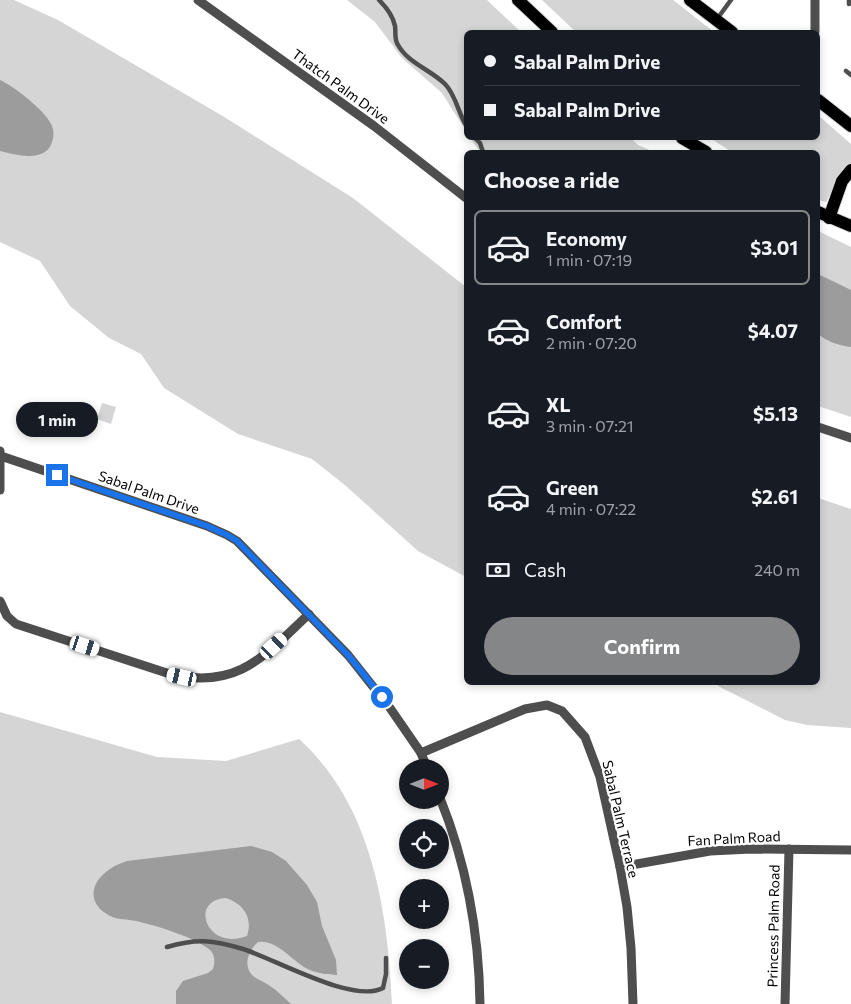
<!DOCTYPE html>
<meta charset="utf-8">
<style>
:root{--surface:#171b24;--page:#20242c;--text:#f1f3f6;--muted:#9ea1a6;--line:#363941;--accent:#858687}
body{margin:0;font-family:Commissioner,sans-serif;background:var(--page);color:var(--text);height:100vh;display:flex;flex-direction:column;font-size:19px;white-space:nowrap}
*{box-sizing:border-box;margin:0}
p{font-size:16px;color:var(--muted)}
.icon{flex:none;width:28px;height:28px;fill:none;stroke:currentColor;stroke-width:2;stroke-linecap:round;stroke-linejoin:round}
.map{position:relative;flex:1;overflow:hidden}
.drawer{position:absolute;left:464px;top:150px;width:356px;height:535px;display:flex;flex-direction:column;background:var(--surface);border-radius:8px;box-shadow:0 2px 8px #0003}
.drawer>*{flex:none}
.top-card{position:absolute;left:464px;top:30px;width:356px;height:110px;border-radius:8px;box-shadow:0 2px 8px #0003;display:grid;align-content:center;height:110px;padding:0 20px;background:var(--surface)}
.needle{width:32px;rotate:90deg}
.fabs{position:absolute;left:399px;top:759px;display:grid;gap:10px}
.fabs a{display:grid;place-items:center;width:50px;height:50px;border-radius:50%;background:var(--surface);box-shadow:0 2px 8px #0003;font-size:25px}
.end{position:absolute;width:22px;height:22px;margin:-11px;border:6px solid #1a73e8;background:#fff;box-shadow:0 0 0 2px #fff}
.from{border-radius:50%}
.bubble{position:absolute;height:35px;border-radius:18px;background:var(--surface);box-shadow:0 2px 8px #0003;font-size:16px;font-weight:700;line-height:35px;text-align:center}
.car{position:absolute;width:15px;height:30px;margin:-15px -8px;border-radius:6px;box-shadow:0 0 4px 1px #0007;background:linear-gradient(#fff 24%,#345 0 40%,#fff 0 76%,#345 0 86%,#fff 0)}
.top-card b{display:flex;align-items:center;gap:18px;height:48px;font-size:19px}
.top-card b+b{border-top:1px solid var(--line)}
.top-card i{width:12px;height:12px;background:var(--text)}
ul{padding:0;list-style:none}
li{display:flex;align-items:center;gap:15px;height:75px;margin:0 10px 8px;padding:0 10px;border:2px solid transparent;border-radius:8px}
li div{flex:1}
li b{display:block;font-size:19px}
li em{font-style:normal;font-weight:700}
li.on{border-color:var(--accent)}
li>.icon{width:45px;height:45px;stroke-width:1.5}
h2{padding:0 20px;font-size:22px;line-height:60px}
.pay{display:flex;align-items:center;gap:12px;height:55px;padding:0 20px;font-size:19px}
.pay p{margin-inline-start:auto}
.action{display:flex;gap:10px;margin-top:auto;padding:10px 20px}
.action a{flex:1;height:58px;border-radius:30px;background:var(--accent);color:#fff;font-size:20px;font-weight:700;line-height:58px;text-align:center}
.map>svg:first-child{display:block}
</style>
<div class="map">
<svg width="851" height="1004" viewBox="0 0 851 1004">
<rect width="100%" height="100%" fill="#fff"/>
<g fill="#d5d5d5">
<path d="M 0,0 L 14,0 L 58,20 L 221,115 L 353,198 L 466,287 L 466,577 L 418,551 L 346,486 L 312,459 L 238,434 L 164,388 L 141,354 L 109,338 L 70,306 L 40,261 L 0,242 Z"/>
<path d="M 347,0 L 487,0 L 521,32 L 466,32 L 466,131 L 442,93 L 402,58 L 375,22 Z"/>
<path d="M 542,0 L 673,0 L 714,32 L 576,32 Z"/>
<path d="M 818,115 L 851,144 L 851,164 L 841,175 L 826,202 L 818,200 L 818,152 L 732,152 L 710,138 L 818,138 Z"/>
<path d="M 470,138 L 631,138 L 638,145 L 654,152 L 480,152 Z"/>
<path d="M 818,231 L 851,247 L 851,417 L 818,406 Z"/>
<path d="M 102,403 L 116,407 L 111,424 L 97,419 Z"/>
<path d="M 818,498 L 851,509 L 851,728 L 807,725 L 785,720 L 720,687 L 715,683 L 818,682 Z"/>
<path d="M 0,712 L 157,757 L 226,761 L 299,739 C 372,805 388,910 392,1004 L 0,1004 Z"/>
</g>
<g fill="#9c9c9c" fill-rule="evenodd">
<path d="M 0,80 C 14,86 47,112 52,126 C 54,131 54,137 52,142 C 46,163 16,155 0,151 Z"/>
<path d="M 818,274 L 851,290 L 851,347 C 837,345 828,342 818,334 Z"/>
<path d="M 251,846 L 272,852 L 286,861 L 307,885 L 317,902 L 322,926 L 336,960 L 337,975 C 329,974 318,974 310,970 C 293,963 278,939 258,942 C 249,950 242,965 253,976 C 258,980 265,982 270,986 C 278,991 284,998 291,1004 L 176,1004 L 176,991 L 183,981 L 208,973 L 213,969 C 215,963 215,956 211,951 C 198,938 154,925 136,921 C 128,919 118,920 110,916 C 87,904 89,883 110,869 C 115,865 122,863 127,861 ZM 226,898 C 244,904 253,918 247,936 C 207,952 188,900 226,898 Z"/>
</g>
<g fill="none" stroke-linecap="round" stroke-linejoin="round">
<defs>
<g id="primary">
<path d="M 518,0 L 552,32"/>
<path d="M 690,0 L 732,32"/>
<path d="M 818,100 L 851,126"/>
<path d="M 682,138 L 706,152"/>
<path d="M 818,212 L 851,226"/>
<path d="M 829,218 L 842,181 L 851,170"/>
</g>
</defs>
<use href="#primary" stroke="#dbdbdb" stroke-width="14"/>
<g stroke="#4e4e4e" stroke-width="4.5">
<path d="M 379,0 C 386,7 393,16 395,26 C 396,33 394,39 398,45 C 408,63 431,70 445,84 C 456,95 458,113 466,125"/>
<path d="M 849,0 L 849,4"/>
<path d="M 717,19 L 731,0"/>
<path d="M 846,71 L 851,75"/>
<path d="M 475,138 L 480,143 L 483,152"/>
<path d="M 167,947 C 197,938 213,940 243,949 C 275,959 353,1004 383,988 L 386,974 L 386,958"/>
</g>
<g stroke="#4e4e4e" stroke-width="9">
<path d="M 198,0 L 374,126 L 466,198"/>
<path d="M 815,0 L 815,32"/>
<path d="M 818,427 L 851,438"/>
<path d="M 0,451 L 0,490"/>
<path d="M 1,456 L 207,526 L 227,535 L 237,541 L 348,655 L 390,708 L 421,753 L 427,768"/>
<path d="M 0,601 L 7,616 L 16,624 L 170,674 C 238,690 264,656 309,614"/>
<path d="M 421,753 L 525,709 L 547,705 L 562,711 L 585,737 L 600,777 L 620,867 L 627,907 L 631,948 L 633,1004"/>
<path d="M 440,798 C 467,865 479,932 480,1004"/>
<path d="M 620,867 L 710,851 L 751,849 L 851,850"/>
<path d="M 785,1004 L 789,849"/>
</g>
<use href="#primary" stroke="#000" stroke-width="12"/>
</g>
<g fill="none" stroke-linecap="round" stroke-linejoin="round">
<path stroke="#1a73e8" stroke-width="6" d="M 57,475 L 207,526 L 227,535 L 237,541 L 348,655 L 382,697"/>
</g>
<g text-anchor="middle" dominant-baseline="central" stroke-width="4.5" stroke-linejoin="round" paint-order="stroke">
<g font-size="14" fill="#000" stroke="#fff">
<text transform="translate(341 86) rotate(36)">Thatch Palm Drive</text>
<text transform="translate(149 492) rotate(19)">Sabal Palm Drive</text>
<text transform="translate(621 819) rotate(77)">Sabal Palm Terrace</text>
<text transform="translate(734 838) rotate(-3)">Fan Palm Road</text>
<text transform="translate(773 926) rotate(-89)">Princess Palm Road</text>
</g>
</g>
</svg>
<div class="fabs">
<a><svg class="needle" viewBox="-14 -14 28 28"><path d="M0-13l5 13h-10z" fill="#e53935"/><path d="M0 13l5-13h-10z" fill="#9ea1a6"/></svg></a>
<a><svg class="icon" aria-label="locate" viewBox="0 0 24 24"><circle cx="12" cy="12" r="6"/><path d="M12 2v4M12 18v4M2 12h4M18 12h4"/></svg></a>
<a>+</a>
<a>−</a>
</div>
<i class="end from" style="left:382px;top:697px"></i>
<i class="end" style="left:57px;top:475px"></i>
<div class="bubble" style="left:16px;top:402px;width:82px">1 min</div>
<i class="car" style="left:85px;top:646px;rotate:108deg"></i>
<i class="car" style="left:274px;top:646px;rotate:47deg"></i>
<i class="car" style="left:182px;top:677px;rotate:283deg"></i>
<div class="top-card">
<b><i class="from"></i>Sabal Palm Drive</b>
<b><i></i>Sabal Palm Drive</b>
</div>
<section class="drawer">
<h2>Choose a ride</h2>
<ul>
<li class="on"><svg class="icon" aria-label="car" viewBox="0 0 24 24"><path d="M5 17H2v-5l4-1 3-4h7l3 4 3 1v5h-3M9 17h6M6 11h13"/><circle cx="7" cy="17" r="2"/><circle cx="17" cy="17" r="2"/></svg><div><b>Economy</b><p>1 min · 07:19</p></div><em>$3.01</em></li>
<li><svg class="icon" aria-label="car" viewBox="0 0 24 24"><path d="M5 17H2v-5l4-1 3-4h7l3 4 3 1v5h-3M9 17h6M6 11h13"/><circle cx="7" cy="17" r="2"/><circle cx="17" cy="17" r="2"/></svg><div><b>Comfort</b><p>2 min · 07:20</p></div><em>$4.07</em></li>
<li><svg class="icon" aria-label="car" viewBox="0 0 24 24"><path d="M5 17H2v-5l4-1 3-4h7l3 4 3 1v5h-3M9 17h6M6 11h13"/><circle cx="7" cy="17" r="2"/><circle cx="17" cy="17" r="2"/></svg><div><b>XL</b><p>3 min · 07:21</p></div><em>$5.13</em></li>
<li><svg class="icon" aria-label="car" viewBox="0 0 24 24"><path d="M5 17H2v-5l4-1 3-4h7l3 4 3 1v5h-3M9 17h6M6 11h13"/><circle cx="7" cy="17" r="2"/><circle cx="17" cy="17" r="2"/></svg><div><b>Green</b><p>4 min · 07:22</p></div><em>$2.61</em></li>
</ul>
<div class="pay"><svg class="icon" aria-label="cash" viewBox="0 0 24 24"><path d="M3 7h18v10H3z"/><circle cx="12" cy="12" r="2"/></svg>Cash<p>240 m</p></div>
<div class="action"><a>Confirm</a></div>
</section>
</div>
